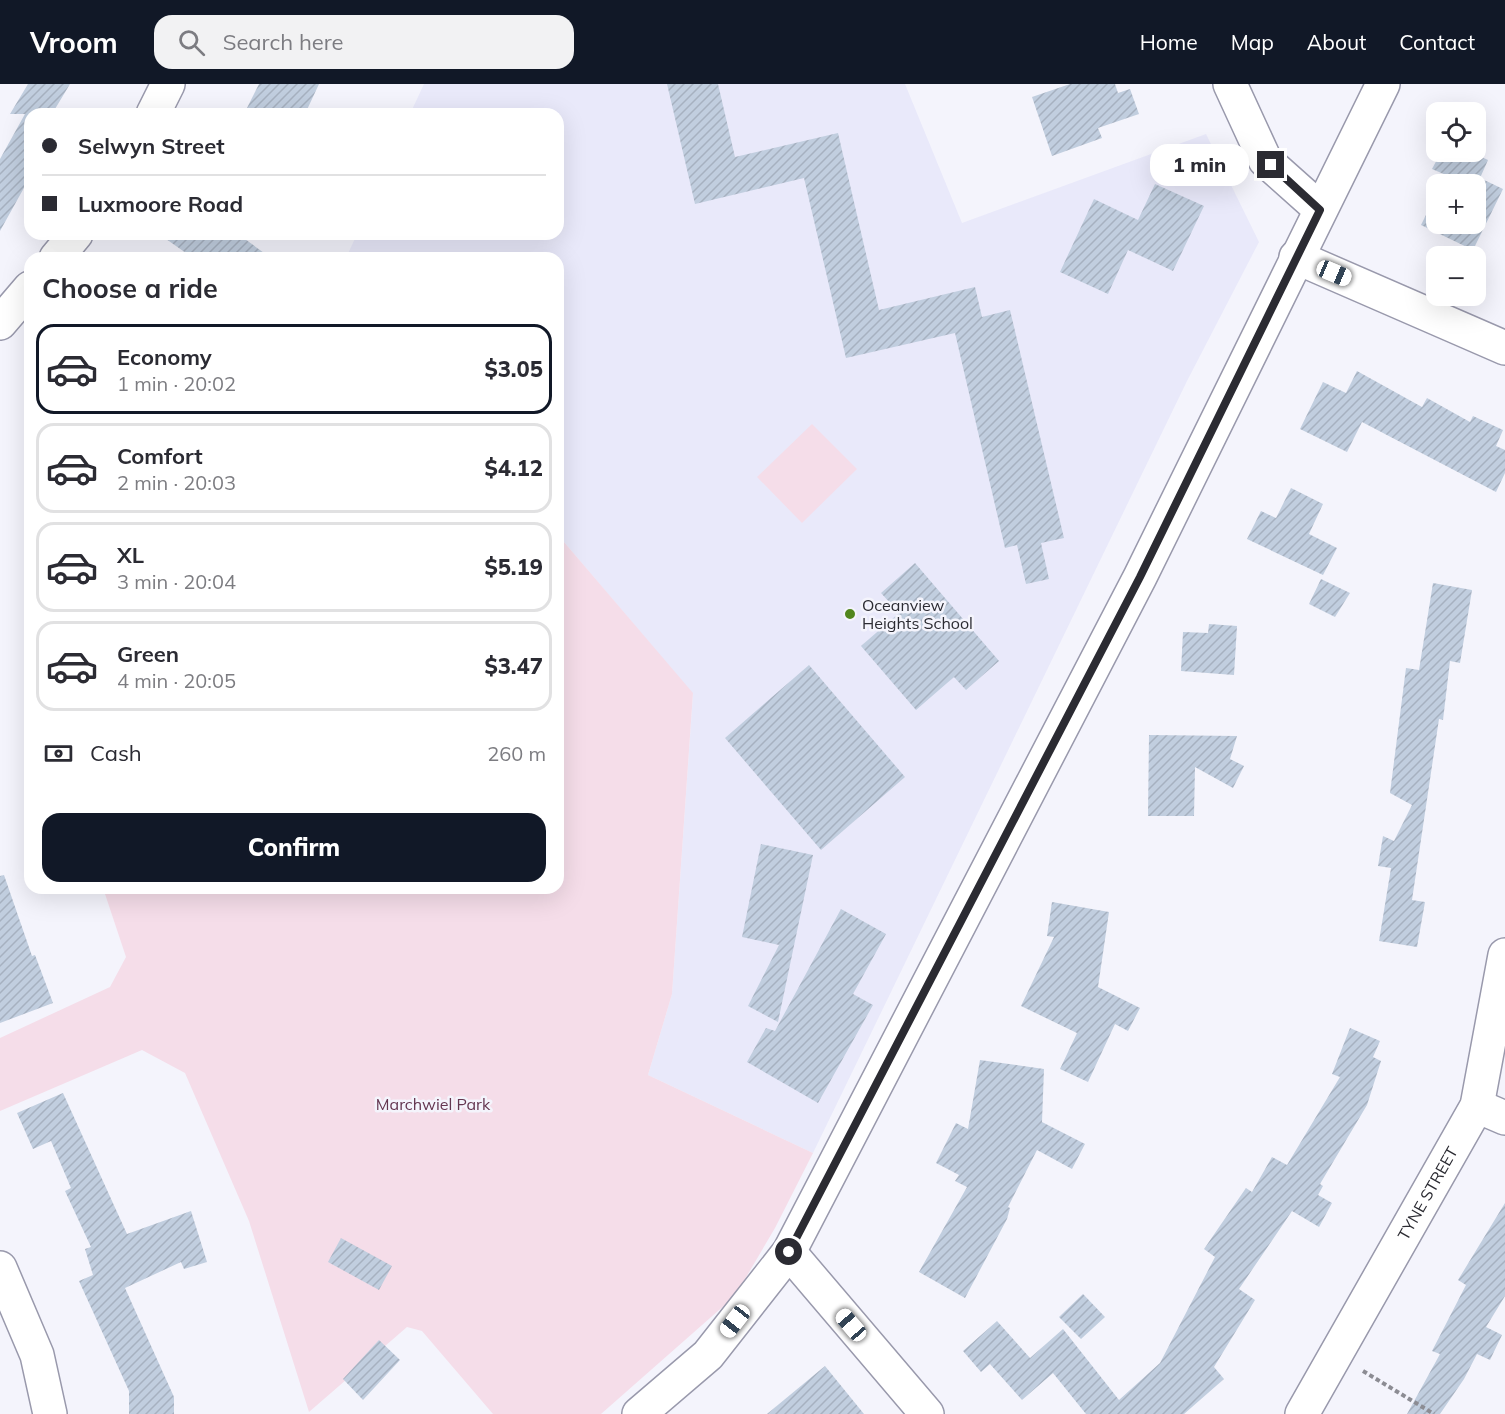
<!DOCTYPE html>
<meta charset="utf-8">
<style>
:root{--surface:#fff;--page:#f2f2f3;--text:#2b2b33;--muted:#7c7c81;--line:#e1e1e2;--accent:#111827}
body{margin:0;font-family:Mulish,sans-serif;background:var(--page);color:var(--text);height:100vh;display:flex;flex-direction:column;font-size:22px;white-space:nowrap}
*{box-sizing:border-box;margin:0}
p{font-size:20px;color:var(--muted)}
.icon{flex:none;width:33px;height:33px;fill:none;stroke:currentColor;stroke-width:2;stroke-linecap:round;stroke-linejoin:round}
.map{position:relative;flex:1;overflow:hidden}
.panel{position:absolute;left:24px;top:168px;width:540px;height:642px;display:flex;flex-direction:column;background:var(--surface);border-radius:18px;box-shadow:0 6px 24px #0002}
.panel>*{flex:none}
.banner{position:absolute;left:24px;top:24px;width:540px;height:132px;border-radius:18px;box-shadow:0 6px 24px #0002;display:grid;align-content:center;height:132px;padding:0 18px;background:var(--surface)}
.controls{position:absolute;left:1426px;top:18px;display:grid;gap:12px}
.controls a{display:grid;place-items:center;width:60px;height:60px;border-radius:12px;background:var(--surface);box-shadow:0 6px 24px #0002;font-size:30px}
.end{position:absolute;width:27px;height:27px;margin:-14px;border:8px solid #2b2b32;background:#fff;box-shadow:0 0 0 3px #fff}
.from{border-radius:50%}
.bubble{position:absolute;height:42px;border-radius:18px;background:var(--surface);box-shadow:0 6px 24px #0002;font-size:20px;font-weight:800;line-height:42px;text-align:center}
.car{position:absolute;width:18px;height:36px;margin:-18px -9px;border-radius:8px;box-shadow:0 0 4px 2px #0007;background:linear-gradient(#fff 24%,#345 0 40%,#fff 0 76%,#345 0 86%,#fff 0)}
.banner b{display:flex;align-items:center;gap:21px;height:57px;font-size:22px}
.banner b+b{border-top:2px solid var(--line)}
.banner i{width:15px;height:15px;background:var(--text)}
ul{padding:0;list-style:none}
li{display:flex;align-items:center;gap:18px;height:90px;margin:0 12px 9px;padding:0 6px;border:3px solid var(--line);border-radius:18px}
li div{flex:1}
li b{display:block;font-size:22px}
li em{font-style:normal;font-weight:800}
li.current{border-color:var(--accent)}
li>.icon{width:54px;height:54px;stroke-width:1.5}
h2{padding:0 18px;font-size:27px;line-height:72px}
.pay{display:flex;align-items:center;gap:15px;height:66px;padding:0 18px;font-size:22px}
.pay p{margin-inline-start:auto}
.action{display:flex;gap:12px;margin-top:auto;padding:12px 18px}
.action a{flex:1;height:69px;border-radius:18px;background:var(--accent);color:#fff;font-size:24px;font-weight:800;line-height:69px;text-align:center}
header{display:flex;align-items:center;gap:36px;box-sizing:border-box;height:84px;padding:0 30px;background:var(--accent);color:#fff}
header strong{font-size:28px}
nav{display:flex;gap:33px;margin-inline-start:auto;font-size:21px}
.search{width:420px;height:54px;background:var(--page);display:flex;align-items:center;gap:15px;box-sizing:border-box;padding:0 21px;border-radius:18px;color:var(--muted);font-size:22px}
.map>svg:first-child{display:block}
</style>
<header>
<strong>Vroom</strong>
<div class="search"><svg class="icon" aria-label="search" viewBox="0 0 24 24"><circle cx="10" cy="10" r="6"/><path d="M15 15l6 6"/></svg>Search here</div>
<nav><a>Home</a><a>Map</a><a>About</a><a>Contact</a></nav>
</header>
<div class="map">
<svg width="1505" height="1330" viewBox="0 0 1505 1330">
<defs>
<pattern id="building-hatch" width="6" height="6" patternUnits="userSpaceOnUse" patternTransform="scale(1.5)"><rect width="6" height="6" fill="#c1cedf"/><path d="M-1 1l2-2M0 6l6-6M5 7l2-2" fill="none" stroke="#a6b1c0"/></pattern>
</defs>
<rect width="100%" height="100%" fill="#f4f4fc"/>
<path fill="#e9e9fa" d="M 424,0 L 905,0 L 962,139 L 1206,50 L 1259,158 L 1187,297 L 813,1069 L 648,991 L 672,910 L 693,610 L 558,451 L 558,174 L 346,174 L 357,150 L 558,150 L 558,30 L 410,30 Z"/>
<g fill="#f5dde9">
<path d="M 812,340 L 857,385 L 802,439 L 757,393 Z"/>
<path d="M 558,451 L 693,609 L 672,910 L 648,991 L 813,1069 L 775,1144 L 735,1212 L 601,1330 L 493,1330 L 422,1247 L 407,1243 L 309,1328 L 249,1137 L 185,989 L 142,966 L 0,1027 L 0,954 L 110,903 L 126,873 L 103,804 L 558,804 Z"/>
</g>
<g fill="url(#building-hatch)">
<path d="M 28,0 L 70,0 L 52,30 L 30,30 L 30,93 L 0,147 L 0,75 L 25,30 L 10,30 Z"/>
<path d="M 259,0 L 319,0 L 305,30 L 244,30 Z"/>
<path d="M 667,0 L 718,0 L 735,73 L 838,49 L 879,226 L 975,203 L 982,233 L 1010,226 L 1064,454 L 1041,459 L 1049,495 L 1026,500 L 1017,461 L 1005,464 L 955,249 L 846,274 L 804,94 L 695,120 Z"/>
<path d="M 1070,0 L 1115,0 L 1118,9 L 1130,5 L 1139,30 L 1098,44 L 1102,54 L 1052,72 L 1032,13 Z"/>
<path d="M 1441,68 L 1471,68 L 1488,76 L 1480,94 L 1503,105 L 1473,166 L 1421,141 L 1437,109 L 1437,140 L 1476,140 L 1476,100 L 1441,100 L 1446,91 L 1432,85 Z"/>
<path d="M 1155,100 L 1204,122 L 1173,187 L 1128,166 L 1108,210 L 1060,188 L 1094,115 L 1138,136 Z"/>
<path d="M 159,150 L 238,150 L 271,174 L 193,174 Z"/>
<path d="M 1357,287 L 1422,323 L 1427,314 L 1470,338 L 1473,332 L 1503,346 L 1496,362 L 1505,366 L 1505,389 L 1496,408 L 1362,338 L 1347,368 L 1300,345 L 1323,298 L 1346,309 Z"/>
<path d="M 1291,404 L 1323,420 L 1309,450 L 1337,464 L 1323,491 L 1247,455 L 1261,427 L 1276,434 Z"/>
<path d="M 915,479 L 999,577 L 966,606 L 954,593 L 916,626 L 861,562 L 899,529 L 881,509 Z"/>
<path d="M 1321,495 L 1350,509 L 1335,533 L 1309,520 Z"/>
<path d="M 1433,499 L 1472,506 L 1460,579 L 1450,577 L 1443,636 L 1439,635 L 1412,816 L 1425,818 L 1417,863 L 1379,857 L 1391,784 L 1378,782 L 1383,752 L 1394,757 L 1412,721 L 1390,709 L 1406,584 L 1419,586 Z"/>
<path d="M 1209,540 L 1237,542 L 1234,591 L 1181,587 L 1183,548 L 1208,549 Z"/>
<path d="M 809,581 L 905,693 L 821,766 L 725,654 Z"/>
<path d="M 1149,651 L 1237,652 L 1230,675 L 1244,682 L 1233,704 L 1195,683 L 1194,732 L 1148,732 Z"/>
<path d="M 761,760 L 813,771 L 778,938 L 748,922 L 779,861 L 742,853 Z"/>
<path d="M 4,791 L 32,872 L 35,871 L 53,919 L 0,939 L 0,792 Z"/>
<path d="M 1052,818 L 1109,828 L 1098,903 L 1140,924 L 1128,947 L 1115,940 L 1088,998 L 1060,985 L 1077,949 L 1021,922 L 1054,853 L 1047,852 Z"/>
<path d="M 841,825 L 886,850 L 853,910 L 873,921 L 818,1019 L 747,978 L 766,944 L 775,947 Z"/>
<path d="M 1350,944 L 1380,957 L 1373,973 L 1381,977 L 1367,1021 L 1320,1100 L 1323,1102 L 1318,1111 L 1332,1119 L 1319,1143 L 1292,1127 L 1239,1205 L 1255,1216 L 1214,1283 L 1224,1295 L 1184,1330 L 1086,1330 L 1053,1289 L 1022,1316 L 990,1280 L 981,1288 L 963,1267 L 997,1237 L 1030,1274 L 1063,1245 L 1119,1316 L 1160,1279 L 1215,1173 L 1204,1165 L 1246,1104 L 1252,1108 L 1272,1073 L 1287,1081 L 1340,993 L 1332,990 Z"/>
<path d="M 980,976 L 1044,985 L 1042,1038 L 1085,1060 L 1072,1085 L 1037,1066 L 1008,1123 L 1010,1124 L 1007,1135 L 965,1214 L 919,1188 L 967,1103 L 955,1097 L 959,1091 L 936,1079 L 956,1039 L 968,1045 Z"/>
<path d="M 63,1009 L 127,1150 L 191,1127 L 207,1178 L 184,1185 L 181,1178 L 125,1204 L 174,1313 L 174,1330 L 129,1330 L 129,1307 L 79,1197 L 93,1191 L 85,1165 L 91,1163 L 65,1107 L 71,1104 L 51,1057 L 33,1065 L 17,1029 Z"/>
<path d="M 1505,1119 L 1505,1212 L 1486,1243 L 1502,1251 L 1490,1276 L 1477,1270 L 1464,1295 L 1440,1330 L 1407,1330 L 1440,1270 L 1432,1267 L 1466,1201 L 1458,1196 Z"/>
<path d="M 341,1154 L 392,1182 L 379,1206 L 328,1178 Z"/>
<path d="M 1083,1210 L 1105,1233 L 1081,1255 L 1059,1233 Z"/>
<path d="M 379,1256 L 400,1276 L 363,1316 L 343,1295 Z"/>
<path d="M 825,1282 L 864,1330 L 767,1330 Z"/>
</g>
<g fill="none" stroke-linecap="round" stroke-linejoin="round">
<defs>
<g id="minor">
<path d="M 1230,0 L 1265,76 L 1320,125"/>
<path d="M 153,30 L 168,0"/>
<path d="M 1296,173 L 1505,264"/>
<path d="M 56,174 L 76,150"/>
<path d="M 0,239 L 30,204"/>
<path d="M 1477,1022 L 1505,1034"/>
<path d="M 789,1168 L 927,1330"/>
<path d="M 0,1184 L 37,1271 L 50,1330"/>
<path d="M 639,1330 L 708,1271 L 789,1168 L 1140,493 L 1383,0"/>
<path id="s1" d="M 1302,1330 L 1477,1022 L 1505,871"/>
</g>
</defs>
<use href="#minor" stroke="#9999ac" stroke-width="36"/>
<path stroke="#8c8c93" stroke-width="4" stroke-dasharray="4.5 3" stroke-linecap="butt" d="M 1363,1287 L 1434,1330"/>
<use href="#minor" stroke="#fff" stroke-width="33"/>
</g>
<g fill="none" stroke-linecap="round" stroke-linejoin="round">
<path stroke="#2b2b32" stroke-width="8" d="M 789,1168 L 1140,493 L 1320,126 L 1271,81"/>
</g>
<circle fill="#51861d" stroke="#f4f4fc" stroke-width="2" cx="850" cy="530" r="6"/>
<g text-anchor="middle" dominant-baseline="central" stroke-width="5" stroke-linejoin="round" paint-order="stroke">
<g font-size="16" fill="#2b2b32" stroke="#f4f4fc" text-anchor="start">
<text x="862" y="521">Oceanview<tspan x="862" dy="18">Heights School</tspan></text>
</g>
<g font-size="16" fill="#643650" stroke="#f4f4fc">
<text x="433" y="1020">Marchwiel Park</text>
</g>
<g font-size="16" fill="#2b2b32" stroke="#f4f4fc">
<text stroke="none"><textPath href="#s1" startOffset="254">TYNE STREET</textPath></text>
</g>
</g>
</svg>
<div class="controls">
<a><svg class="icon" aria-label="locate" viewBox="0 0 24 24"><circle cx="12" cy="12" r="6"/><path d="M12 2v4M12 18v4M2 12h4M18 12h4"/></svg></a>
<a>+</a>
<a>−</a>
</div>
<i class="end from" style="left:789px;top:1168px"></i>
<i class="end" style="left:1271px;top:81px"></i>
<div class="bubble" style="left:1150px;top:60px;width:99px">1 min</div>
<i class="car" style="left:1334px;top:189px;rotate:113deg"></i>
<i class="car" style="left:735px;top:1237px;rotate:218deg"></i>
<i class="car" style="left:851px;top:1241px;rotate:319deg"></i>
<div class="banner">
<b><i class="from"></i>Selwyn Street</b>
<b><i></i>Luxmoore Road</b>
</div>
<section class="panel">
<h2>Choose a ride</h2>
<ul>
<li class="current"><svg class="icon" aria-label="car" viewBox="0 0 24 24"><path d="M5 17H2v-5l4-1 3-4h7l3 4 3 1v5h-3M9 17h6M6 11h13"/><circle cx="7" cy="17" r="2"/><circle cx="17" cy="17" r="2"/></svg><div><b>Economy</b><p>1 min · 20:02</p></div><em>$3.05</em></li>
<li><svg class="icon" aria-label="car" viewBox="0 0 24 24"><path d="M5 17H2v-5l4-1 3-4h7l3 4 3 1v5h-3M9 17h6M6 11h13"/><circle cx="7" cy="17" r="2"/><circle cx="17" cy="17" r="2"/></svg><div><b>Comfort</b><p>2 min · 20:03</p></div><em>$4.12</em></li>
<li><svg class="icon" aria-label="car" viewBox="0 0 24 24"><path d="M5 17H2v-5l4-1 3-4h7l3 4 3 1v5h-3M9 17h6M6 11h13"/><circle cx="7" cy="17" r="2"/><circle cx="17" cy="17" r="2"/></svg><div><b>XL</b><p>3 min · 20:04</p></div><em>$5.19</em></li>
<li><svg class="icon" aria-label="car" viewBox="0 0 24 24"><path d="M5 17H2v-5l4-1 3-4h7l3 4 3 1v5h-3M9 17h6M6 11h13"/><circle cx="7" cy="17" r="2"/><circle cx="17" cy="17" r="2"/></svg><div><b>Green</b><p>4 min · 20:05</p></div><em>$3.47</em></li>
</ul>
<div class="pay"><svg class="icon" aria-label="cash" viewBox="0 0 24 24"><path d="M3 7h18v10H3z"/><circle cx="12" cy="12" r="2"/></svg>Cash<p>260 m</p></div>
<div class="action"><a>Confirm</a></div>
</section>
</div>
